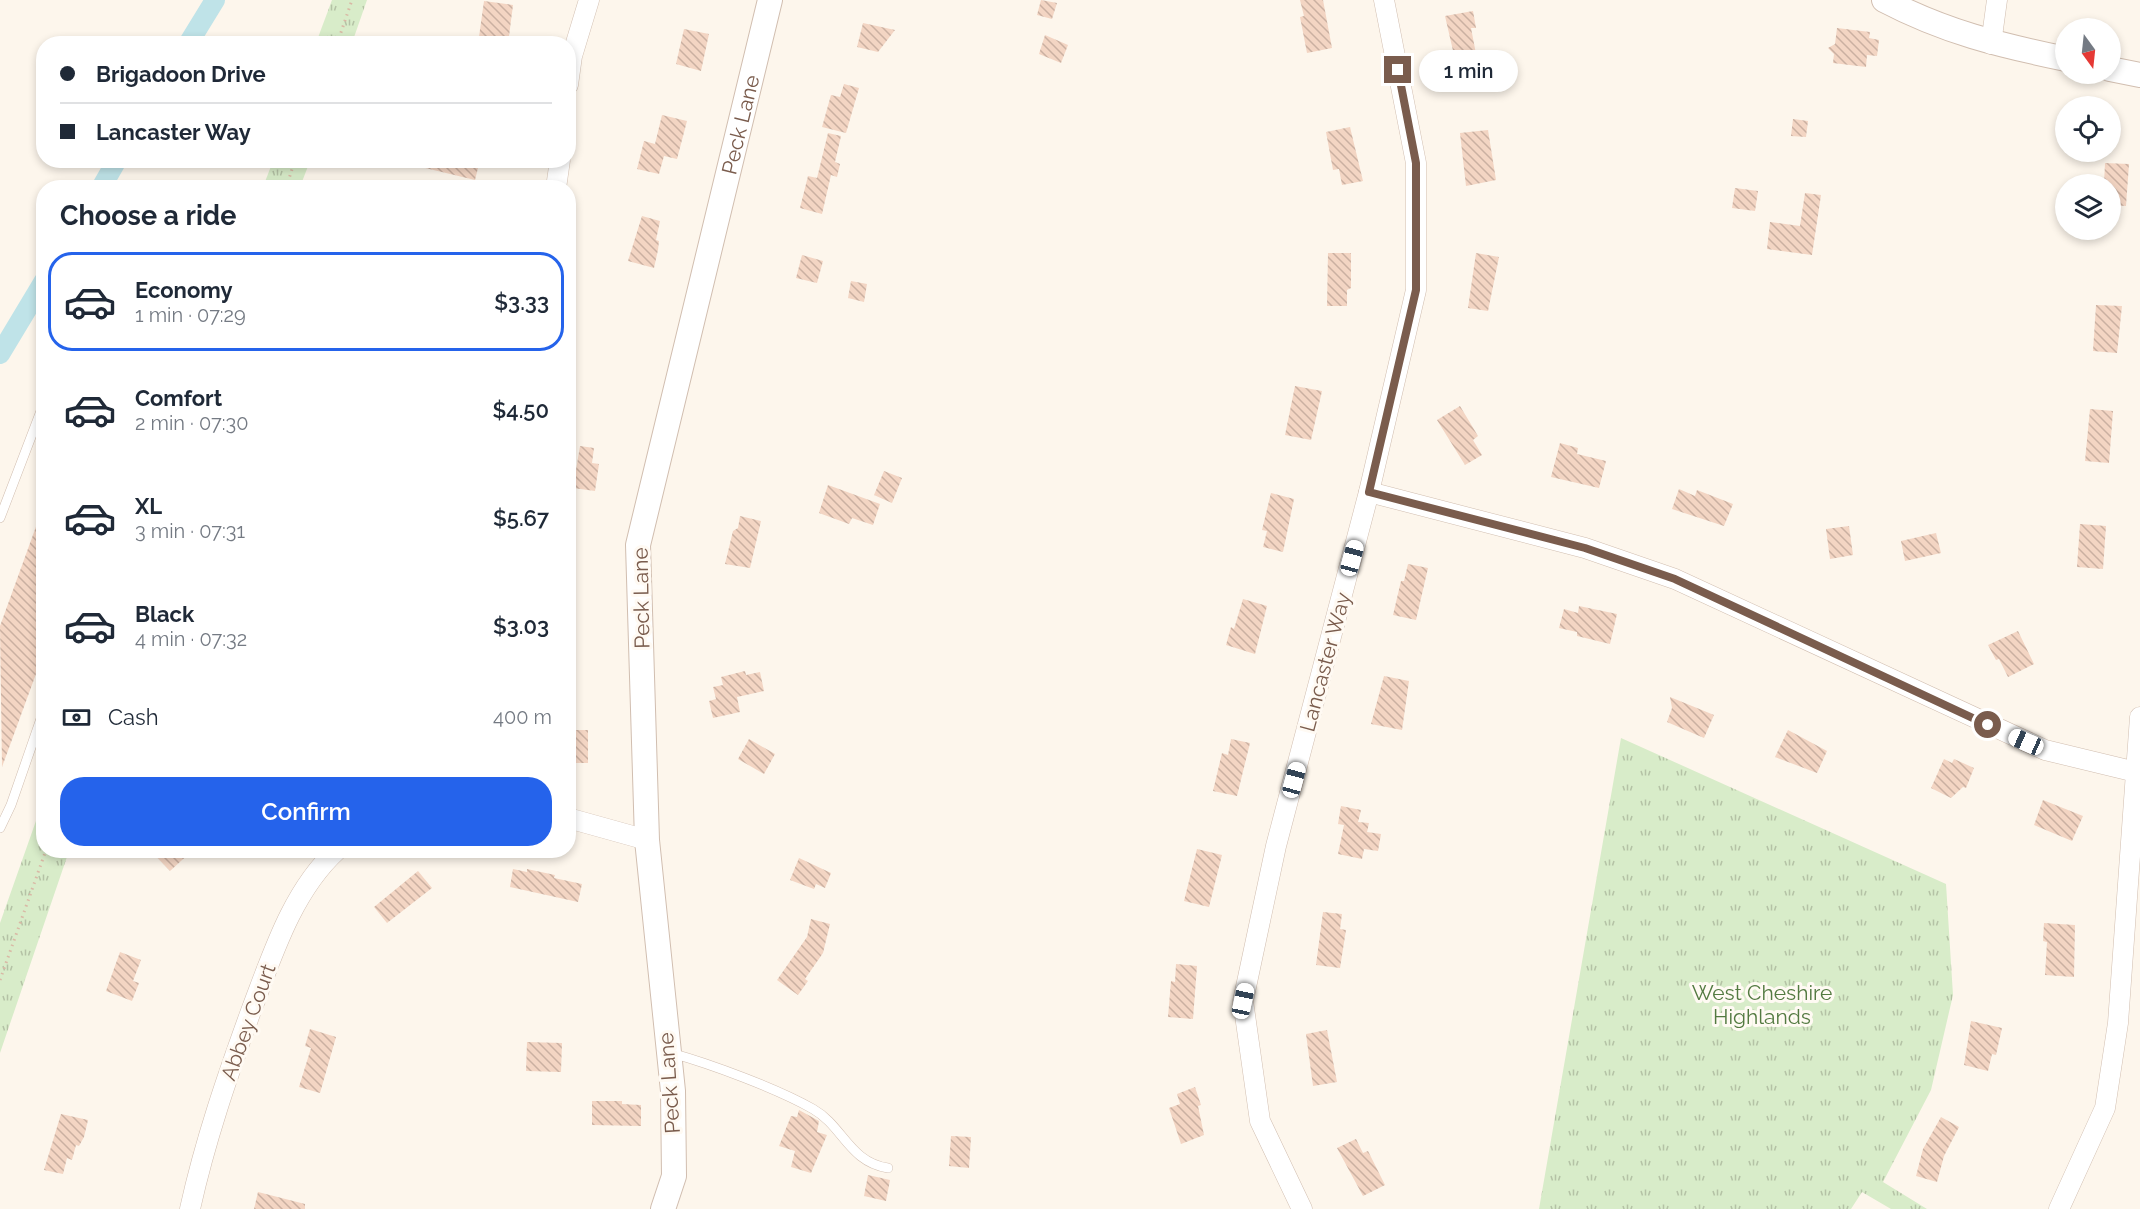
<!DOCTYPE html>
<meta charset="utf-8">
<style>
:root{--surface:#fff;--page:#f2f2f3;--text:#1f2937;--muted:#747a83;--line:#e0e1e3;--accent:#2563eb}
body{margin:0;font-family:Raleway,sans-serif;background:var(--page);color:var(--text);height:100vh;display:flex;flex-direction:column;font-size:22px;white-space:nowrap}
*{box-sizing:border-box;margin:0}
p{font-size:20px;color:var(--muted)}
.icon{flex:none;width:33px;height:33px;fill:none;stroke:currentColor;stroke-width:2;stroke-linecap:round;stroke-linejoin:round}
.map{position:relative;flex:1;overflow:hidden}
.details{position:absolute;left:36px;top:180px;width:540px;height:678px;display:flex;flex-direction:column;background:var(--surface);border-radius:24px;box-shadow:0 3px 9px #0003}
.details>*{flex:none}
.hud{position:absolute;left:36px;top:36px;width:540px;height:132px;border-radius:24px;box-shadow:0 3px 9px #0003;display:grid;align-content:center;height:132px;padding:0 24px;background:var(--surface)}
.needle{width:39px;rotate:165deg}
.controls{position:absolute;left:2055px;top:18px;display:grid;gap:12px}
.controls a{display:grid;place-items:center;width:66px;height:66px;border-radius:50%;background:var(--surface);box-shadow:0 3px 9px #0003;font-size:30px}
.end{position:absolute;width:27px;height:27px;margin:-14px;border:8px solid #7a5c4d;background:#fff;box-shadow:0 0 0 3px #fff}
.from{border-radius:50%}
.bubble{position:absolute;height:42px;border-radius:21px;background:var(--surface);box-shadow:0 3px 9px #0003;font-size:20px;font-weight:600;line-height:42px;text-align:center}
.car{position:absolute;width:18px;height:36px;margin:-18px -9px;border-radius:8px;box-shadow:0 0 4px 2px #0007;background:linear-gradient(#fff 24%,#345 0 40%,#fff 0 76%,#345 0 86%,#fff 0)}
.hud b{display:flex;align-items:center;gap:21px;height:57px;font-size:22px}
.hud b+b{border-top:2px solid var(--line)}
.hud i{width:15px;height:15px;background:var(--text)}
ul{padding:0;list-style:none}
li{display:flex;align-items:center;gap:18px;height:99px;margin:0 12px 9px;padding:0 12px;border:3px solid transparent;border-radius:24px}
li div{flex:1}
li b{display:block;font-size:22px}
li em{font-style:normal;font-weight:600}
li.active{border-color:var(--accent)}
li>.icon{width:54px;height:54px;stroke-width:1.5}
h2{padding:0 24px;font-size:27px;line-height:72px}
.pay{display:flex;align-items:center;gap:15px;height:66px;padding:0 24px;font-size:22px}
.pay p{margin-inline-start:auto}
.primary-button{display:flex;gap:12px;margin-top:auto;padding:12px 24px}
.primary-button a{flex:1;height:69px;border-radius:24px;background:var(--accent);color:#fff;font-size:24px;font-weight:600;line-height:69px;text-align:center}
.map>svg:first-child{display:block}
</style>
<div class="map">
<svg width="2140" height="1209" viewBox="0 0 2140 1209">
<defs>
<pattern id="park-tufts" width="24" height="20" patternUnits="userSpaceOnUse" patternTransform="scale(1.5)"><rect width="24" height="20" fill="#d8ecc9"/><path d="M3 7l-1-3M5 7V3M7 7l1-3M15 17l-1-3M17 17v-4M19 17l1-3" fill="none" stroke="#b4c2a5"/></pattern>
<pattern id="building-back-hatch" width="6" height="6" patternUnits="userSpaceOnUse" patternTransform="scale(1.5)"><rect width="6" height="6" fill="#f3d5c3"/><path d="M-1 5l2 2M0 0l6 6M5-1l2 2" fill="none" stroke="#cab0a1"/></pattern>
</defs>
<rect width="100%" height="100%" fill="#fdf6ec"/>
<g fill="url(#park-tufts)">
<path d="M 332,0 L 367,0 L 352,43 L 316,43 Z"/>
<path d="M 273,161 L 310,161 L 300,187 L 263,187 Z"/>
<path d="M 1621,738 L 1946,884 L 1953,995 L 1931,1090 L 1883,1182 L 1927,1209 L 1891,1209 L 1862,1192 L 1851,1209 L 1539,1209 Z"/>
<path d="M 43,801 L 44,850 L 69,851 L 0,1053 L 0,923 Z"/>
</g>
<g fill="none" stroke-linecap="round" stroke-linejoin="round">
<g stroke="#bfe3e8" stroke-width="20">
<path d="M 188,44 L 215,0"/>
<path d="M 101,188 L 117,160"/>
<path d="M 0,354 L 44,281"/>
</g>
</g>
<g fill="url(#building-back-hatch)">
<path d="M 1041,0 L 1057,3 L 1052,19 L 1037,15 Z"/>
<path d="M 1300,0 L 1323,0 L 1332,48 L 1307,53 L 1300,17 L 1304,16 Z"/>
<path d="M 484,1 L 513,5 L 508,44 L 478,44 Z"/>
<path d="M 1473,11 L 1476,28 L 1471,28 L 1478,64 L 1457,68 L 1445,16 Z"/>
<path d="M 863,23 L 895,30 L 878,52 L 857,47 Z"/>
<path d="M 1837,28 L 1870,32 L 1869,38 L 1879,40 L 1877,56 L 1867,55 L 1866,67 L 1833,63 L 1834,54 L 1828,48 L 1835,44 Z"/>
<path d="M 684,29 L 709,34 L 701,71 L 676,64 Z"/>
<path d="M 1045,35 L 1068,45 L 1061,63 L 1039,54 Z"/>
<path d="M 844,84 L 859,88 L 846,133 L 822,127 L 831,95 L 840,97 Z"/>
<path d="M 662,115 L 687,121 L 677,159 L 664,156 L 659,174 L 637,169 L 644,141 L 655,144 Z"/>
<path d="M 1793,119 L 1808,121 L 1806,137 L 1791,136 Z"/>
<path d="M 1350,127 L 1363,181 L 1342,185 L 1339,169 L 1333,170 L 1326,132 Z"/>
<path d="M 1488,130 L 1496,180 L 1466,186 L 1460,133 Z"/>
<path d="M 828,133 L 841,136 L 835,162 L 840,164 L 837,177 L 831,175 L 822,214 L 800,208 L 808,176 L 817,178 Z"/>
<path d="M 417,160 L 480,160 L 475,180 L 417,166 Z"/>
<path d="M 2105,163 L 2129,164 L 2126,206 L 2110,205 L 2110,184 L 2104,184 Z"/>
<path d="M 1735,188 L 1758,191 L 1755,211 L 1732,208 Z"/>
<path d="M 1805,193 L 1821,195 L 1812,255 L 1767,249 L 1770,222 L 1800,226 Z"/>
<path d="M 642,216 L 660,221 L 656,240 L 659,241 L 658,250 L 654,268 L 628,261 Z"/>
<path d="M 1328,253 L 1351,253 L 1351,288 L 1347,290 L 1347,306 L 1327,306 Z"/>
<path d="M 1476,253 L 1499,257 L 1488,311 L 1468,308 Z"/>
<path d="M 802,255 L 823,261 L 817,283 L 796,278 Z"/>
<path d="M 851,281 L 867,284 L 864,302 L 848,298 Z"/>
<path d="M 2096,305 L 2122,306 L 2117,353 L 2093,351 Z"/>
<path d="M 1295,386 L 1322,391 L 1311,440 L 1285,435 Z"/>
<path d="M 1460,406 L 1478,436 L 1473,440 L 1482,455 L 1465,465 L 1437,420 Z"/>
<path d="M 2090,409 L 2113,411 L 2109,463 L 2085,461 Z"/>
<path d="M 1560,443 L 1578,448 L 1577,454 L 1606,461 L 1599,488 L 1551,477 Z"/>
<path d="M 580,446 L 594,448 L 592,463 L 599,464 L 595,491 L 573,488 Z"/>
<path d="M 884,471 L 902,478 L 892,503 L 874,495 Z"/>
<path d="M 828,485 L 880,504 L 873,525 L 852,518 L 849,524 L 819,513 Z"/>
<path d="M 1679,489 L 1695,496 L 1697,490 L 1733,504 L 1724,526 L 1672,509 Z"/>
<path d="M 1271,493 L 1294,499 L 1283,552 L 1263,547 L 1267,531 L 1262,530 Z"/>
<path d="M 42,510 L 44,652 L 2,767 L 0,626 Z"/>
<path d="M 740,516 L 761,521 L 750,568 L 725,564 L 733,531 L 738,528 Z"/>
<path d="M 2080,524 L 2106,526 L 2103,569 L 2077,567 Z"/>
<path d="M 1849,526 L 1853,555 L 1830,559 L 1826,529 Z"/>
<path d="M 1936,533 L 1941,553 L 1905,561 L 1901,541 Z"/>
<path d="M 1408,564 L 1428,568 L 1416,620 L 1393,615 L 1401,581 L 1404,581 Z"/>
<path d="M 1243,599 L 1267,606 L 1255,654 L 1226,645 L 1231,627 L 1234,629 Z"/>
<path d="M 1579,606 L 1617,614 L 1610,644 L 1577,636 L 1577,632 L 1559,628 L 1564,609 L 1578,613 Z"/>
<path d="M 2018,631 L 2034,664 L 2008,677 L 1999,659 L 1996,660 L 1988,645 Z"/>
<path d="M 745,671 L 746,675 L 760,672 L 764,691 L 737,697 L 740,712 L 713,718 L 709,701 L 716,699 L 713,687 L 723,685 L 721,677 Z"/>
<path d="M 1384,676 L 1409,681 L 1402,730 L 1371,724 Z"/>
<path d="M 1670,697 L 1714,715 L 1704,738 L 1667,722 L 1672,708 Z"/>
<rect x="568" y="730" width="20" height="33"/>
<path d="M 1788,730 L 1827,751 L 1817,773 L 1775,757 Z"/>
<path d="M 749,739 L 775,754 L 764,774 L 738,759 Z"/>
<path d="M 1231,739 L 1250,743 L 1237,796 L 1213,791 L 1222,753 L 1228,755 Z"/>
<path d="M 1944,759 L 1952,763 L 1954,759 L 1974,768 L 1966,788 L 1963,787 L 1951,798 L 1931,788 Z"/>
<path d="M 2043,800 L 2083,816 L 2072,841 L 2034,825 Z"/>
<path d="M 1341,806 L 1361,810 L 1358,822 L 1369,823 L 1367,832 L 1381,834 L 1378,851 L 1364,849 L 1362,859 L 1338,854 L 1344,825 L 1338,824 Z"/>
<path d="M 1197,849 L 1222,855 L 1209,907 L 1184,901 Z"/>
<path d="M 150,850 L 193,850 L 170,871 Z"/>
<path d="M 799,858 L 831,873 L 825,888 L 816,884 L 814,889 L 790,880 Z"/>
<path d="M 513,869 L 527,872 L 527,869 L 555,875 L 554,878 L 582,884 L 578,902 L 510,887 Z"/>
<path d="M 418,871 L 432,888 L 387,923 L 374,907 Z"/>
<path d="M 1323,912 L 1342,914 L 1340,929 L 1346,930 L 1340,968 L 1316,965 Z"/>
<path d="M 811,919 L 830,924 L 823,953 L 805,979 L 808,981 L 798,995 L 777,980 L 807,937 Z"/>
<path d="M 2044,923 L 2075,925 L 2074,977 L 2045,975 L 2047,942 L 2043,941 Z"/>
<path d="M 120,952 L 141,960 L 133,981 L 139,983 L 132,1001 L 106,991 Z"/>
<path d="M 1176,964 L 1197,966 L 1193,1019 L 1168,1017 L 1171,981 L 1175,982 Z"/>
<path d="M 1971,1021 L 2002,1028 L 1996,1055 L 1992,1054 L 1988,1071 L 1964,1065 Z"/>
<path d="M 310,1029 L 336,1037 L 320,1093 L 299,1087 L 311,1048 L 305,1046 Z"/>
<path d="M 1327,1030 L 1337,1082 L 1313,1086 L 1306,1034 Z"/>
<path d="M 527,1042 L 562,1043 L 561,1072 L 526,1071 Z"/>
<path d="M 1195,1087 L 1201,1105 L 1198,1106 L 1204,1135 L 1181,1144 L 1169,1108 L 1180,1104 L 1177,1094 Z"/>
<path d="M 592,1101 L 622,1101 L 622,1104 L 641,1105 L 641,1126 L 592,1125 Z"/>
<path d="M 799,1110 L 819,1121 L 817,1132 L 827,1135 L 811,1173 L 791,1167 L 795,1151 L 779,1146 L 791,1116 L 797,1117 Z"/>
<path d="M 61,1114 L 88,1120 L 84,1137 L 79,1146 L 76,1145 L 72,1160 L 67,1158 L 63,1174 L 44,1170 Z"/>
<path d="M 1941,1117 L 1959,1127 L 1944,1156 L 1937,1182 L 1916,1176 L 1923,1149 Z"/>
<path d="M 951,1136 L 971,1137 L 969,1168 L 949,1166 Z"/>
<path d="M 1356,1139 L 1363,1153 L 1368,1151 L 1385,1185 L 1363,1196 L 1337,1148 Z"/>
<path d="M 868,1175 L 890,1180 L 886,1201 L 864,1196 Z"/>
<path d="M 258,1192 L 305,1204 L 305,1209 L 254,1209 Z"/>
</g>
<g fill="none" stroke-linecap="round" stroke-linejoin="round">
<defs>
<g id="service">
<path d="M 0,518 L 44,403"/>
<path d="M 0,828 L 11,805 L 44,710"/>
<path d="M 671,1053 C 711,1064 778,1089 813,1109 C 843,1126 849,1162 888,1168"/>
</g>
<g id="minor">
<path d="M 1991,44 L 1997,0"/>
<path d="M 568,85 L 572,56 L 589,0"/>
<path d="M 556,188 L 560,160"/>
<path d="M 1369,492 L 1585,548 L 1675,579 L 2045,750 L 2136,772"/>
<path d="M 568,818 L 647,840"/>
<path d="M 190,1209 C 205,1141 227,1077 251,1011 C 272,956 292,891 337,850"/>
<path d="M 1302,1209 L 1260,1121 L 1243,1001 L 1276,846 L 1369,492 L 1416,290 L 1416,163 L 1384,0"/>
<path d="M 2059,1209 L 2105,1108 L 2118,1023 L 2140,717"/>
</g>
<g id="tertiary">
<path d="M 1884,0 C 1945,32 1999,45 2066,59"/>
<path d="M 2110,69 L 2140,75"/>
<path id="s1" d="M 663,1209 L 674,1176 L 673,1091 L 647,840 L 638,545 L 770,0"/>
</g>
</defs>
<use href="#service" stroke="#d1beb0" stroke-width="10"/>
<use href="#minor" stroke="#d1beb0" stroke-width="21"/>
<use href="#tertiary" stroke="#d1beb0" stroke-width="26"/>
<g stroke="#d9b8a5" stroke-width="3" stroke-dasharray="1.5 4.5" stroke-linecap="butt">
<path d="M 337,44 L 352,0"/>
<path d="M 286,188 L 295,160"/>
<path d="M 0,980 L 46,850"/>
</g>
<use href="#service" stroke="#fff" stroke-width="9"/>
<use href="#minor" stroke="#fff" stroke-width="20"/>
<use href="#tertiary" stroke="#fff" stroke-width="24"/>
</g>
<g fill="none" stroke-linecap="round" stroke-linejoin="round">
<path stroke="#7a5c4d" stroke-width="8" d="M 1398,70 L 1416,163 L 1416,290 L 1369,492 L 1585,548 L 1675,579 L 1988,725"/>
</g>
<g text-anchor="middle" dominant-baseline="central" stroke-width="6" stroke-linejoin="round" paint-order="stroke">
<g font-size="21" fill="#7a5c4d" stroke="#fffaf3">
<text stroke="none"><textPath href="#s1" startOffset="1100">Peck Lane</textPath></text>
<text transform="translate(641 598) rotate(-91)">Peck Lane</text>
<text transform="translate(1325 662) rotate(-75)">Lancaster Way</text>
<text transform="translate(248 1022) rotate(-70)">Abbey Court</text>
<text transform="translate(669 1083) rotate(-94)">Peck Lane</text>
</g>
<g font-size="21" fill="#537a41" stroke="#fffaf3">
<text x="1762" y="992">West Cheshire<tspan x="1762" dy="24">Highlands</tspan></text>
</g>
</g>
</svg>
<div class="controls">
<a><svg class="needle" viewBox="-14 -14 28 28"><path d="M0-13l5 13h-10z" fill="#e53935"/><path d="M0 13l5-13h-10z" fill="#747a83"/></svg></a>
<a><svg class="icon" aria-label="locate" viewBox="0 0 24 24"><circle cx="12" cy="12" r="6"/><path d="M12 2v4M12 18v4M2 12h4M18 12h4"/></svg></a>
<a><svg class="icon" aria-label="layers" viewBox="0 0 24 24"><path d="M12 4l9 5-9 5-9-5zM3 14l9 5 9-5"/></svg></a>
</div>
<i class="end from" style="left:1988px;top:725px"></i>
<i class="end" style="left:1398px;top:70px"></i>
<div class="bubble" style="left:1419px;top:50px;width:99px">1 min</div>
<i class="car" style="left:1352px;top:558px;rotate:15deg"></i>
<i class="car" style="left:2026px;top:742px;rotate:294deg"></i>
<i class="car" style="left:1294px;top:780px;rotate:15deg"></i>
<i class="car" style="left:1243px;top:1001px;rotate:12deg"></i>
<div class="hud">
<b><i class="from"></i>Brigadoon Drive</b>
<b><i></i>Lancaster Way</b>
</div>
<section class="details">
<h2>Choose a ride</h2>
<ul>
<li class="active"><svg class="icon" aria-label="car" viewBox="0 0 24 24"><path d="M5 17H2v-5l4-1 3-4h7l3 4 3 1v5h-3M9 17h6M6 11h13"/><circle cx="7" cy="17" r="2"/><circle cx="17" cy="17" r="2"/></svg><div><b>Economy</b><p>1 min · 07:29</p></div><em>$3.33</em></li>
<li><svg class="icon" aria-label="car" viewBox="0 0 24 24"><path d="M5 17H2v-5l4-1 3-4h7l3 4 3 1v5h-3M9 17h6M6 11h13"/><circle cx="7" cy="17" r="2"/><circle cx="17" cy="17" r="2"/></svg><div><b>Comfort</b><p>2 min · 07:30</p></div><em>$4.50</em></li>
<li><svg class="icon" aria-label="car" viewBox="0 0 24 24"><path d="M5 17H2v-5l4-1 3-4h7l3 4 3 1v5h-3M9 17h6M6 11h13"/><circle cx="7" cy="17" r="2"/><circle cx="17" cy="17" r="2"/></svg><div><b>XL</b><p>3 min · 07:31</p></div><em>$5.67</em></li>
<li><svg class="icon" aria-label="car" viewBox="0 0 24 24"><path d="M5 17H2v-5l4-1 3-4h7l3 4 3 1v5h-3M9 17h6M6 11h13"/><circle cx="7" cy="17" r="2"/><circle cx="17" cy="17" r="2"/></svg><div><b>Black</b><p>4 min · 07:32</p></div><em>$3.03</em></li>
</ul>
<div class="pay"><svg class="icon" aria-label="cash" viewBox="0 0 24 24"><path d="M3 7h18v10H3z"/><circle cx="12" cy="12" r="2"/></svg>Cash<p>400 m</p></div>
<div class="primary-button"><a>Confirm</a></div>
</section>
</div>
